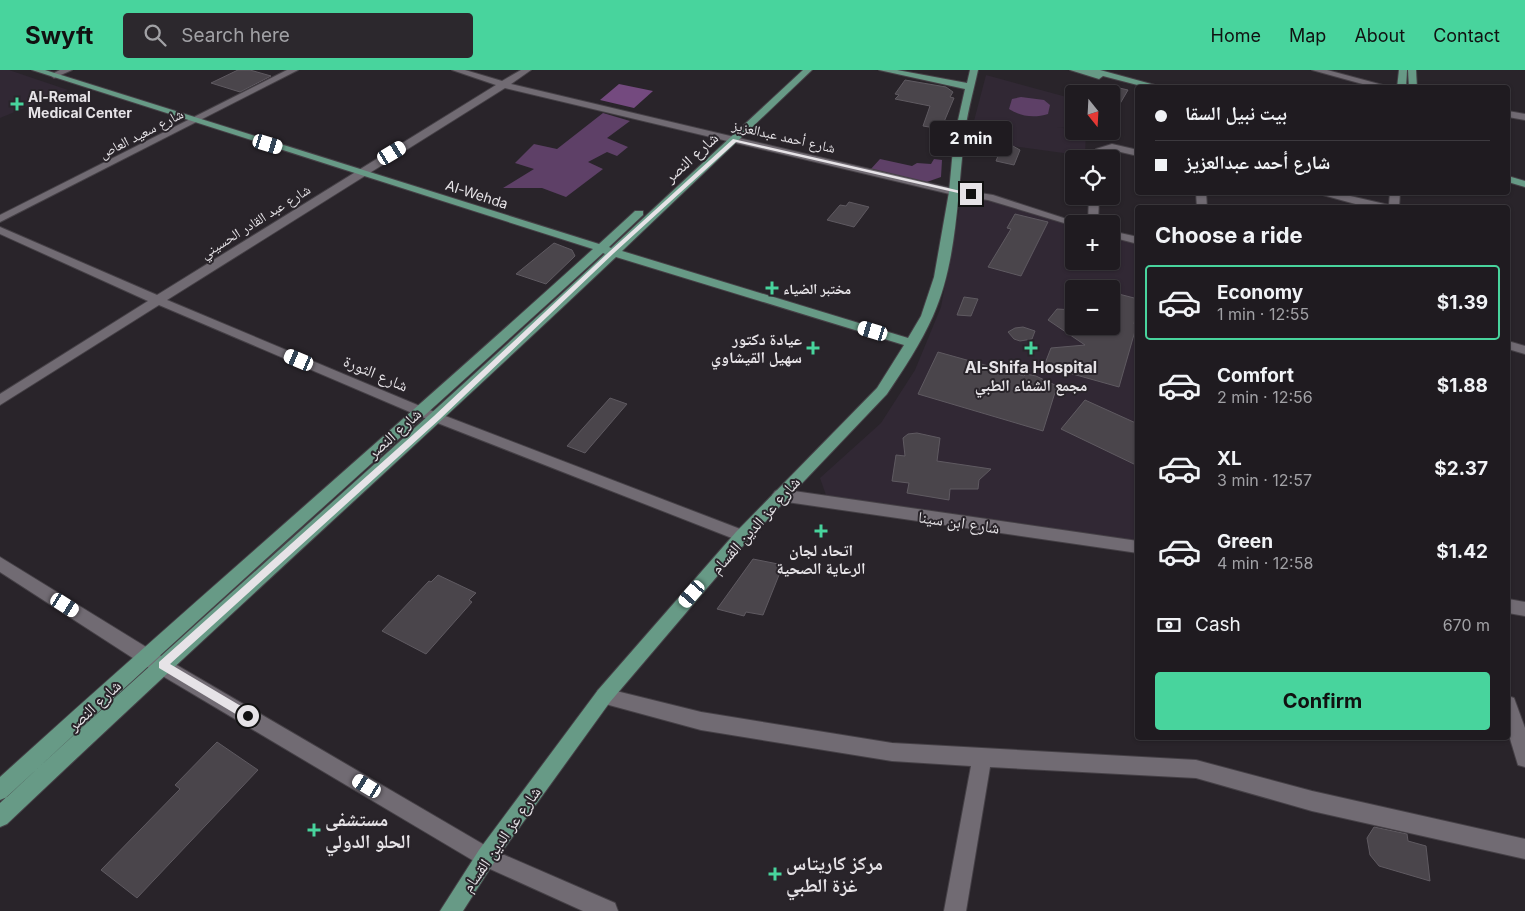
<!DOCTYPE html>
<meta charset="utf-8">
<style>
:root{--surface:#1f1b20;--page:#2c282d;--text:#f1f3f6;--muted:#a1a1a5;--line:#3c393e;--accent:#48d49d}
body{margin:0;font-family:Inter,"Noto Naskh Arabic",sans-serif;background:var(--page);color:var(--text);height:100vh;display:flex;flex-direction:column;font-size:19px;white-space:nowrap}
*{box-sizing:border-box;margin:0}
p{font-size:16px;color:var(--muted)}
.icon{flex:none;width:28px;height:28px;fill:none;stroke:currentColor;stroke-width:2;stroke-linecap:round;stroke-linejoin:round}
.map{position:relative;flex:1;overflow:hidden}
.side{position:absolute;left:1135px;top:135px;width:375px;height:535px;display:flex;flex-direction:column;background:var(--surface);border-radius:5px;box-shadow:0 1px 4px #0004,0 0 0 1px var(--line)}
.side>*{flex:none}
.top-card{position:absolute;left:1135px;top:15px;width:375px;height:110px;border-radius:5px;box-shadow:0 1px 4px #0004,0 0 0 1px var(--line);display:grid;align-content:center;height:110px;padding:0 20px;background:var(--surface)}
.needle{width:32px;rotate:162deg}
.buttons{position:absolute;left:1065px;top:15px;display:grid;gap:10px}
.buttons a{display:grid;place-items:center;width:55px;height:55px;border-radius:5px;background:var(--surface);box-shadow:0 1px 4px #0004,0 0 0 1px var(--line);font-size:25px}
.end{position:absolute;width:22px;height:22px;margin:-11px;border:6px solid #e6e3e7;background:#111;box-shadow:0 0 0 2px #111}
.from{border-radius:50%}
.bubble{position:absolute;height:35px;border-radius:5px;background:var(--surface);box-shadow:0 1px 4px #0004,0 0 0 1px var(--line);font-size:16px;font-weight:700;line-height:35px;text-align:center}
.car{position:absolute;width:15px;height:30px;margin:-15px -8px;border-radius:6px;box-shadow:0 0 4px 1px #0007;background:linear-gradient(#fff 24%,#345 0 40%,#fff 0 76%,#345 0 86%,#fff 0)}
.top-card b{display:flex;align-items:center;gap:18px;height:48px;font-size:19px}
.top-card b+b{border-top:1px solid var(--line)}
.top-card i{width:12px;height:12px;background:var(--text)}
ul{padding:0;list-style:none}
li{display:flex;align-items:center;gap:15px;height:75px;margin:0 10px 8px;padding:0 10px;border:2px solid transparent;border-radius:5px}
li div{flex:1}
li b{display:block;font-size:19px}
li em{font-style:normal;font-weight:700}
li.active{border-color:var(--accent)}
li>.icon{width:45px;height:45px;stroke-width:1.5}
h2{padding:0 20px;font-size:22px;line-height:60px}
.pay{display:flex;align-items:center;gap:12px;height:55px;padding:0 20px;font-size:19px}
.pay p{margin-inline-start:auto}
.primary-button{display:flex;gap:10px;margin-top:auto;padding:10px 20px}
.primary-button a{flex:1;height:58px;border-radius:5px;background:var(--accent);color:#111;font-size:20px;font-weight:700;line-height:58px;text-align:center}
header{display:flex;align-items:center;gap:30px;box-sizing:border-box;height:70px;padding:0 25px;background:var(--accent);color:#111}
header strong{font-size:24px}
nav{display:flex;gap:28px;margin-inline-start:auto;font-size:18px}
.search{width:350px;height:45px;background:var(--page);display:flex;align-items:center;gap:12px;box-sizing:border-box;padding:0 18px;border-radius:5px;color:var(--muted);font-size:19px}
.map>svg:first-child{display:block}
</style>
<header>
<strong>Swyft</strong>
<div class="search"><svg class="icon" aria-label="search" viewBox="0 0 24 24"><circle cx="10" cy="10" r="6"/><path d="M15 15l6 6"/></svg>Search here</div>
<nav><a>Home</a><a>Map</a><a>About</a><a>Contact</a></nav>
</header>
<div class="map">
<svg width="1525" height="841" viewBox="0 0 1525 841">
<rect width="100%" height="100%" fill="#29242a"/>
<g fill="#312834" fill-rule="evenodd">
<path d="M 0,0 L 9,0 L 68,20 L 0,48 Z"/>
<path d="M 986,5 L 1074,29 L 1074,59 L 1057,57 L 1086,62 L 1085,86 L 969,70 Z"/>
<path d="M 967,127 L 978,127 L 1074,155 L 1074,191 L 1111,191 L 1111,166 L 1137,174 L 1137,472 L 1007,451 L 827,428 L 820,408 L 881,353 L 915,300 L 941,237 L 961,130 ZM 1074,219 L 1111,219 L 1111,256 L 1074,256 Z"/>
</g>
<g fill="#5e4067">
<path d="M 1021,27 L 1044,30 L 1050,35 L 1048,44 C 1035,48 1021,47 1009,39 L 1012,29 Z"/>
<path d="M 603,43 L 630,51 L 607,68 L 628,77 L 617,86 L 607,82 L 588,92 L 603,99 L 566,127 L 542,118 L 503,118 L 534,99 L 515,93 L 534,74 L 557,79 Z"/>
<path d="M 880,89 L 912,96 L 917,93 L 931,94 L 934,89 L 942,90 L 941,107 L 924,113 L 870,100 Z"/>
</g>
<path fill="#744a7f" d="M 619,14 L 653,21 L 634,38 L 600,30 Z"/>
<g fill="#4a454b" stroke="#5f5a61">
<path d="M 238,0 L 250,0 L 271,6 L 240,22 L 211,13 Z"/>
<path d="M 905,10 L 946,17 L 953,22 L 950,27 L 954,28 L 941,59 L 923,56 L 930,36 L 895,29 L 899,25 L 895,24 Z"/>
<path d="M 1111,16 L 1128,20 L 1111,49 Z"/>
<path d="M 1004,71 L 1020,80 L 1014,95 L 996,91 Z"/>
<path d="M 849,132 L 869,137 L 854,157 L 827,150 L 840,135 L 846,136 Z"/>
<path d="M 1015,144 L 1048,152 L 1021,206 L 988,197 L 1011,159 L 1007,158 Z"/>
<path d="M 554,173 L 572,180 L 575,186 L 546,214 L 516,204 Z"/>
<path d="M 1111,222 L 1138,229 L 1134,254 L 1137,254 L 1119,317 L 1044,296 L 1051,278 L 1085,275 L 1048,250 L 1057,239 L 1074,240 L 1074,256 L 1111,256 Z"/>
<path d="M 964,227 L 978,229 L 971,246 L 957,245 Z"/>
<path d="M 1023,257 L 1035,261 L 1032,269 L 1020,271 L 1014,269 L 1008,262 L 1015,258 Z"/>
<path d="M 938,282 L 1024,306 L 1026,304 L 1036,306 L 1057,316 L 1043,361 L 918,324 Z"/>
<path d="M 610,328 L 627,334 L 585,383 L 567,376 Z"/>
<path d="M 1085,330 L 1138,354 L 1138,396 L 1061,359 Z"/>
<path d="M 917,363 L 940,368 L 937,391 L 991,399 L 979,410 L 978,419 L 950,419 L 949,430 L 907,423 L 909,413 L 892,411 L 896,385 L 905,386 L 903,368 L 908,364 Z"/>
<path d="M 753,489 L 783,495 L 763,545 L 746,542 L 744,546 L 717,539 Z"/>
<path d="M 438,505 L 476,523 L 469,530 L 472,532 L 426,584 L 382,561 L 429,511 L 431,512 Z"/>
<path d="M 217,672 L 258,700 L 137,828 L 101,800 L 180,719 L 175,715 Z"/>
<path d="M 1374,757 L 1407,764 L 1408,771 L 1426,776 L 1430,811 L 1379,796 L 1370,785 L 1367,768 Z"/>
</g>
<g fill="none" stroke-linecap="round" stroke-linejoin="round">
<defs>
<g id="minor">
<path d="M 60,0 L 72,0 L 54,8 L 50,5 Z"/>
<path d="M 287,0 L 298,0 L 0,152 L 0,145 Z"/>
<path d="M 452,0 L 465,0 L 502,11 L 521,0 L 531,0 L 511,14 L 954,119 L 993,125 L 1082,154 L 1074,154 L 1074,156 L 988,130 L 954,125 L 505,18 L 167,230 L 427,339 L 748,462 L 750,466 L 748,470 L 742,472 L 417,345 L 159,235 L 0,335 L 0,324 L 148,231 L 0,164 L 0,157 L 157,225 L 496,15 Z"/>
<path d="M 1312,0 L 1327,0 L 1394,18 L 1377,18 Z"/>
<path d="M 1508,41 L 1525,44 L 1525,50 L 1508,47 Z"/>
<path d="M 1112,74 L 1138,80 L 1138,86 L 1112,80 L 1104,83 L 1103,89 L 1093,89 L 1096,79 Z"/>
<path d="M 1196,122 L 1206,122 L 1207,138 L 1197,138 Z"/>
<path d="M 1312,122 L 1333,122 L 1389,135 L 1390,122 L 1400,122 L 1399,138 L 1370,138 Z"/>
<path d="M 1089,126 L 1099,126 L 1098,154 L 1088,154 Z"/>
<path d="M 1111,161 L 1138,167 L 1138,174 L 1111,167 Z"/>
<path d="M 1508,271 L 1525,276 L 1525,284 L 1508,279 Z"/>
<path d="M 780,419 L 1138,471 L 1138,483 L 780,431 L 775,429 L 772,425 L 775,421 Z"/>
<path d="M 0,487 L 151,580 L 493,780 L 615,833 L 618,841 L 583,841 L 479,794 L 139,592 L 0,502 Z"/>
<path d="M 1508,529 L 1525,532 L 1525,546 L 1508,543 Z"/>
<path d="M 604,618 L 701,642 L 892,673 L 1196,690 L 1312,721 L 1525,769 L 1525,789 L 1312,741 L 1196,708 L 990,697 L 966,841 L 944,841 L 971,696 L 892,691 L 701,660 L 598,632 L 595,626 L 598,620 Z"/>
<path d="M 1508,626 L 1514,628 L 1525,658 L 1525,697 L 1518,695 L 1508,662 Z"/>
</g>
<g id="major">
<path d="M 32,0 L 45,0 L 599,174 L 635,141 L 643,141 L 643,145 L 609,177 L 611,178 L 803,0 L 812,0 L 622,181 L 908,268 L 921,246 L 934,207 L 949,122 L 954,68 L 965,19 L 879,0 L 897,0 L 967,13 L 970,0 L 978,0 C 973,23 966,47 964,70 C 957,128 957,192 933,246 C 921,273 903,300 887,324 L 748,470 L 610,632 L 493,794 L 463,841 L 440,841 L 479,780 L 598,620 L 736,462 L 877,318 L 904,275 L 616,187 C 414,378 208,563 7,754 L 0,757 L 0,733 C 200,548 406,369 605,184 L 603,183 C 405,365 203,543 7,727 L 0,730 L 0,707 C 196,529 397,357 593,179 Z"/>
<path d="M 1070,0 L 1100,0 L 1166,18 L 1149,18 L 1103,6 L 1099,9 Z"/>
<path d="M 1399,0 L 1407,0 L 1406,18 L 1397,18 Z"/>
<path d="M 1408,0 L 1416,0 L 1417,18 L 1409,18 Z"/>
<path d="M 1508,106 L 1525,111 L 1525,117 L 1508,112 Z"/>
</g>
</defs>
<use href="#minor" stroke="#454046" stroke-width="2"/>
<use href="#major" stroke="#454046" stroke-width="2"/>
<use href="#minor" fill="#716b73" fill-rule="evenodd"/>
<use href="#major" fill="#679a86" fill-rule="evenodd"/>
</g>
<path fill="#e6e3e7" d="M 733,69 L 974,124 L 971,126 L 736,72 L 614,183 L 440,349 L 170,594 L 251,642 L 251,649 L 244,649 L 159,598 L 159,592 L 434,346 L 610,181 Z"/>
<g fill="#48d49d" stroke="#29242a" stroke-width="2">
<path d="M14.5 26.5h5v5h5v5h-5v5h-5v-5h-5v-5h5z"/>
<path d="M769.5 210.5h5v5h5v5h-5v5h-5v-5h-5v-5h5z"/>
<path d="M810.5 270.5h5v5h5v5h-5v5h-5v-5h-5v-5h5z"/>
<path d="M1028.5 270.5h5v5h5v5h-5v5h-5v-5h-5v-5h5z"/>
<path d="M818.5 453.5h5v5h5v5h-5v5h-5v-5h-5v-5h5z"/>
<path d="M311.5 752.5h5v5h5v5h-5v5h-5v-5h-5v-5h5z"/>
<path d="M772.5 796.5h5v5h5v5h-5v5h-5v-5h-5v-5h5z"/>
</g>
<g text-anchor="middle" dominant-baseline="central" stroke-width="4" stroke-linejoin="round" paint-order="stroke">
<g font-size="14" font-weight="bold" fill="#e6e3e7" stroke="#29242a" text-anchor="start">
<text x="28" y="26">Al-Remal<tspan x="28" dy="16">Medical Center</tspan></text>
<text x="783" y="218">مختبر الضياء</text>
</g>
<g font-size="14" fill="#e6e3e7" stroke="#29242a">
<text transform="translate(141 63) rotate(-27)">شارع سعيد العاص</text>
<text transform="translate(784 66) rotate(13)">شارع أحمد عبدالعزيز</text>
<text transform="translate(477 124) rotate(18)">Al-Wehda</text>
<text transform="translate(255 151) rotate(-32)">شارع عبد القادر الحسيني</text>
</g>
<g font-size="16" fill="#e6e3e7" stroke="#29242a">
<text transform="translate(691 87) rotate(-42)">شارع النصر</text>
<text transform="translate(376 303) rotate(23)">شارع الثورة</text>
<text transform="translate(394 363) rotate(-42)">شارع النصر</text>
<text transform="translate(959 452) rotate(8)">شارع ابن سينا</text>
<text transform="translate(755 455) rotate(-48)">شارع عز الدين القسام</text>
<text transform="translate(94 635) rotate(-43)">شارع النصر</text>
<text transform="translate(501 769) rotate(-55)">شارع عز الدين القسام</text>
</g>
<g font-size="16" font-weight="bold" fill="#e6e3e7" stroke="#29242a">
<text x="802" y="269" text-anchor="end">عيادة دكتور<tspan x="802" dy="18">سهيل القيشاوي</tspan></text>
<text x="1031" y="297">Al-Shifa Hospital<tspan x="1031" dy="18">مجمع الشفاء الطبي</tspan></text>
<text x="821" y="480">اتحاد لجان<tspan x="821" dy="18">الرعاية الصحية</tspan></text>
</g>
<g font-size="19" font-weight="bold" fill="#e6e3e7" stroke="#29242a" text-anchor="start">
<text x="325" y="749">مستشفى<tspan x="325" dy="22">الحلو الدولي</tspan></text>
<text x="786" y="793">مركز كاريتاس<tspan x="786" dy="22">غزة الطبي</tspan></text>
</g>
</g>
</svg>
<div class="buttons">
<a><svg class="needle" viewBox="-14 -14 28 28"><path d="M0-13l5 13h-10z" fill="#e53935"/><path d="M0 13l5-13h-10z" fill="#a1a1a5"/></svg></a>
<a><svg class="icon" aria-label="locate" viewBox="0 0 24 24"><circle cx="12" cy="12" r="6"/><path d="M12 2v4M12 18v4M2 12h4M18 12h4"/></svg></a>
<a>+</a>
<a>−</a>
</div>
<i class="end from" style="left:248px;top:646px"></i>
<i class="end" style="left:971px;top:124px"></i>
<div class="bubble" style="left:930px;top:51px;width:82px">2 min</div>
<i class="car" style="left:268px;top:74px;rotate:107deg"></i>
<i class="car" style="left:392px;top:83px;rotate:59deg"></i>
<i class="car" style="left:873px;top:261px;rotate:287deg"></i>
<i class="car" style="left:299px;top:290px;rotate:293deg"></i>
<i class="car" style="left:692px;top:524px;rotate:221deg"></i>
<i class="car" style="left:65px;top:535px;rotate:122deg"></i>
<i class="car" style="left:367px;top:716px;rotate:301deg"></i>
<div class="top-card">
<b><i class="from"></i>بيت نبيل السقا</b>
<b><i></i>شارع أحمد عبدالعزيز</b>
</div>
<section class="side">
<h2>Choose a ride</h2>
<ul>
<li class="active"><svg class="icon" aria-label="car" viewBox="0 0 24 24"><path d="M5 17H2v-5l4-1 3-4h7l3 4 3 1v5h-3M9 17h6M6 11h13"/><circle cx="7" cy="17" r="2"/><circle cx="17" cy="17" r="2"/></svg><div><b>Economy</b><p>1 min · 12:55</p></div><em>$1.39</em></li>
<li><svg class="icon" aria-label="car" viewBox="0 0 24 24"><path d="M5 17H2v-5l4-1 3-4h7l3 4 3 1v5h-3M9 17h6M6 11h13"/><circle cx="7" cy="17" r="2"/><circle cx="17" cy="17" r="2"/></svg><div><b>Comfort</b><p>2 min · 12:56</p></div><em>$1.88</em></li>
<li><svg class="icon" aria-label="car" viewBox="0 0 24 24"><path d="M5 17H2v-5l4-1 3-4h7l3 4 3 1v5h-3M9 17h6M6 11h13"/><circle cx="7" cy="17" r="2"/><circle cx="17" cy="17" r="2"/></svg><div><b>XL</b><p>3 min · 12:57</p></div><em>$2.37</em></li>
<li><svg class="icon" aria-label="car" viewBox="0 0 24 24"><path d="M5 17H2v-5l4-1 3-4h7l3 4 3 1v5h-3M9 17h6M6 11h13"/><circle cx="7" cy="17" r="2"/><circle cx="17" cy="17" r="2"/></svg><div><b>Green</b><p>4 min · 12:58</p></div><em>$1.42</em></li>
</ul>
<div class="pay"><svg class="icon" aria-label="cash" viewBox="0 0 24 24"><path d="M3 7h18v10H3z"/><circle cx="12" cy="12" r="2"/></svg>Cash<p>670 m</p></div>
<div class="primary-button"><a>Confirm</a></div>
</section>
</div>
